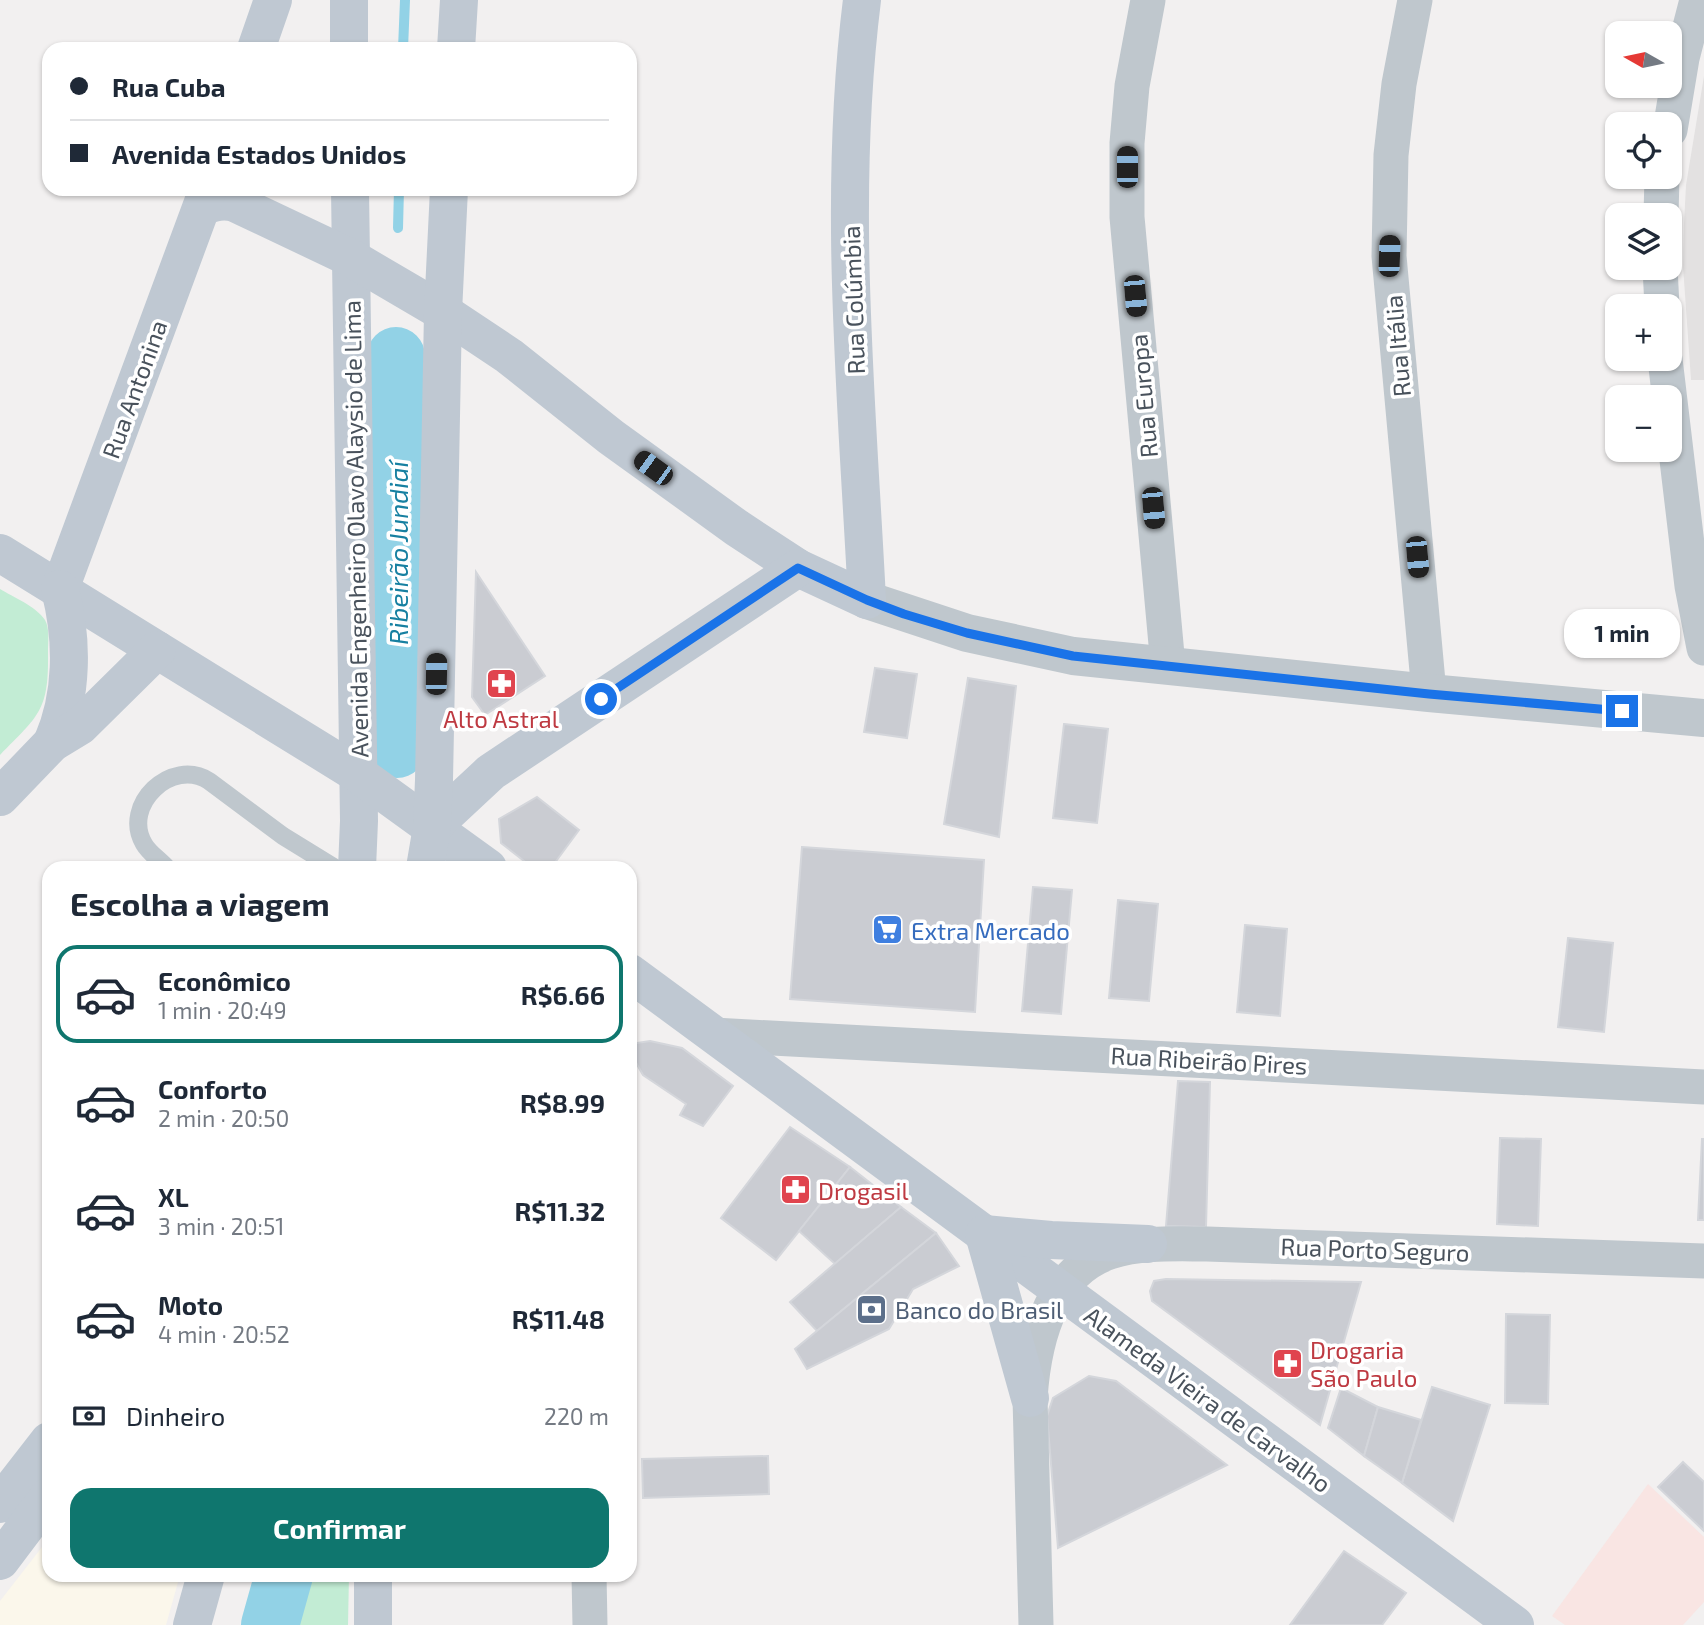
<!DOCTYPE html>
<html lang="pt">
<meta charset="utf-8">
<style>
:root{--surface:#fff;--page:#f2f2f3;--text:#1f2937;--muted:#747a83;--line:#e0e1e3;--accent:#0f766e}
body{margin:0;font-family:"Exo 2",sans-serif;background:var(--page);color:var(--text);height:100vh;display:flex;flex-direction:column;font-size:26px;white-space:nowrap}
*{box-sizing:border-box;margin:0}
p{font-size:23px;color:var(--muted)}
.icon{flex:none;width:38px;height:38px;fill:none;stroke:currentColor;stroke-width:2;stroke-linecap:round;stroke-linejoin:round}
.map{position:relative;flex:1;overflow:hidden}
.details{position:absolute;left:42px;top:861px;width:595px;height:721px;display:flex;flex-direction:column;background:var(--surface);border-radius:21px;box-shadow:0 2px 5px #0004}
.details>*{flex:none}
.top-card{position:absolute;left:42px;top:42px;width:595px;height:154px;border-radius:21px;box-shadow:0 2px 5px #0004;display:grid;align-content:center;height:154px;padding:0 28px;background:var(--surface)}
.needle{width:46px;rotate:279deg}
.fabs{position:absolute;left:1605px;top:21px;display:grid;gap:14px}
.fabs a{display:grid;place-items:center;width:77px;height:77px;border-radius:14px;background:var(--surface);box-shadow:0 2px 5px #0004;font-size:35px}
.end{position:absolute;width:32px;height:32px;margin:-16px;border:9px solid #1a73e8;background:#fff;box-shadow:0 0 0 4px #fff}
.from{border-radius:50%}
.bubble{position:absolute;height:49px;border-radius:21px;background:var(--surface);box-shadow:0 2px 5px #0004;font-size:23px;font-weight:700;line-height:49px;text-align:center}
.car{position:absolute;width:21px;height:42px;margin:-21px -10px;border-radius:9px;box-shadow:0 0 5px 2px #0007;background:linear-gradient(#222 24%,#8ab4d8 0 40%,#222 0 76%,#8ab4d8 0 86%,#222 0)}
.top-card b{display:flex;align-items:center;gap:24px;height:66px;font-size:26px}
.top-card b+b{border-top:2px solid var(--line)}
.top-card i{width:18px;height:18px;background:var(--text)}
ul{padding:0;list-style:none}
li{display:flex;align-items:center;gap:21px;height:98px;margin:0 14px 10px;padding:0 14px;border:4px solid transparent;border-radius:21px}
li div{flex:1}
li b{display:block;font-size:26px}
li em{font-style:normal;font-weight:700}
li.selected{border-color:var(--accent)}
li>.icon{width:63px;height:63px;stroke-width:1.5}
h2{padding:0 28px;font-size:32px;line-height:84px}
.pay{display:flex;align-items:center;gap:18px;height:77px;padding:0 28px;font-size:26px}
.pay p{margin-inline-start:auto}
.action{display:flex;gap:14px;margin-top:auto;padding:14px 28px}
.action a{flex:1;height:80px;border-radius:21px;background:var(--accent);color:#fff;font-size:28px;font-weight:700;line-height:80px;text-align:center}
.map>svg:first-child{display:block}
</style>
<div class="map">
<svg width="1704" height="1625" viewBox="0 0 1704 1625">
<rect width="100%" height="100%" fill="#f2f0f0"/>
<path fill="#fbf7eb" d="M 49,1538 L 49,1575 L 180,1575 L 166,1625 L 0,1625 L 0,1601 Z"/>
<path fill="#e3e1e1" d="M 1704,76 L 1704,380 L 1691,380 L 1683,266 L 1684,224 L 1686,185 Z"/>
<path fill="#f9e5e3" d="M 1648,1484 L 1704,1537 L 1704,1602 L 1683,1625 L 1565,1625 L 1552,1616 Z"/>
<g fill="#c2ecd4">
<path d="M 0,589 C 13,597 36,606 45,620 C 50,629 48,642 48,652 C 49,711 39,715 0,755 Z"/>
<path d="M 299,1575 L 349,1575 L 348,1625 L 285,1625 Z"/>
</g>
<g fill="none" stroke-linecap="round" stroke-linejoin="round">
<g stroke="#92d2e6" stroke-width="10">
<path d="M 403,49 L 405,0"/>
<path d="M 398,228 L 399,189"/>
</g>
<g stroke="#92d2e6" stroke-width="58">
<path d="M 396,356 L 397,749"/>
<path d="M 270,1625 L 284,1575"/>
</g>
</g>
<g fill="#caccd2" stroke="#d4d6db" stroke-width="2">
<path d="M 476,572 L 545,676 L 485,715 L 472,697 Z"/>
<path d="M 875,668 L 917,674 L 907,738 L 864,732 Z"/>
<path d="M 968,678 L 1016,686 L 999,837 L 944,824 Z"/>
<path d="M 1064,724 L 1108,729 L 1097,823 L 1053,818 Z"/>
<path d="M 537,797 L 579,830 L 551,868 L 533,868 L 501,843 L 499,819 Z"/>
<path d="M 802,847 L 984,860 L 975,1012 L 790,999 Z"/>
<path d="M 1033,887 L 1072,890 L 1061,1014 L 1022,1011 Z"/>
<path d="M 1118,900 L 1158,904 L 1149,1001 L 1109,998 Z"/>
<path d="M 1245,925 L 1287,929 L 1280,1016 L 1237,1012 Z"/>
<path d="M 1568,938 L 1613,943 L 1604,1032 L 1558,1027 Z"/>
<path d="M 650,1041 L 682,1048 L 733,1086 L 703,1126 L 680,1115 L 686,1104 L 643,1075 L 630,1052 L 630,1044 Z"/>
<path d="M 1178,1081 L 1210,1082 L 1206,1227 L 1166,1226 Z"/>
<path d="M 790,1127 L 850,1167 L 776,1260 L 721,1218 Z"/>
<path d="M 1500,1138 L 1541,1139 L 1538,1226 L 1497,1224 Z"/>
<path d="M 1702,1139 L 1704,1139 L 1704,1220 L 1698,1220 Z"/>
<path d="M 850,1167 L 901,1207 L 835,1264 L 799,1231 Z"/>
<path d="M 901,1207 L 936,1233 L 817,1331 L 790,1302 Z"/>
<path d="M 936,1233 L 959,1266 L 913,1289 L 889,1329 L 807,1369 L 795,1349 Z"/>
<path d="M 1166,1279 L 1361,1282 L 1320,1425 L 1152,1301 L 1150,1291 L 1154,1281 Z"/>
<path d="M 1506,1314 L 1550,1315 L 1548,1404 L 1505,1403 Z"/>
<path d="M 1089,1376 L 1116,1381 L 1227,1465 L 1058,1548 L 1047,1416 L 1053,1398 Z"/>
<path d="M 1432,1387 L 1490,1405 L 1453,1521 L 1402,1483 Z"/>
<path d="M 1341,1388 L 1378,1407 L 1364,1456 L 1328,1428 Z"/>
<path d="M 1378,1407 L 1421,1420 L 1402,1483 L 1364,1456 Z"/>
<path d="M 768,1456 L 769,1494 L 643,1498 L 642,1459 Z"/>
<path d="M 1683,1462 L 1704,1482 L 1704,1531 L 1658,1487 Z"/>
<path d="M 1344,1551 L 1406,1593 L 1382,1625 L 1290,1625 Z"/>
</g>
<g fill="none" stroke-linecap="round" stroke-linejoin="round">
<path stroke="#bfc7cd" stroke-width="18" d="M 167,868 C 160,860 149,853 144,844 C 121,805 172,757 209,781 L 283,836 L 335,868"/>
<g stroke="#bfc7cd" stroke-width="35">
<path d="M 1148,0 L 1132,86 L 1127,143 L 1127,217 L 1168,666"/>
<path d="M 1415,0 L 1399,84 L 1391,155 L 1389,256 L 1429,693"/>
<path d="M 1670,130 L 1682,58 L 1697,0"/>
<path d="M 1661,215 L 1662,177"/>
<path d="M 1660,268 L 1662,306"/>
<path d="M 1665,359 L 1692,586 L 1704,648"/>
<path d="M 713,1035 L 1704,1087"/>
<path d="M 589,1575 L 590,1625"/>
<path d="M 1036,1625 L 1030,1398 C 1034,1341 1050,1272 1110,1252 C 1141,1242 1175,1244 1207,1244 L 1704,1261"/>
</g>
<path stroke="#bfc7cd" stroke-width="38" d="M 867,600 L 967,633 L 1073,656 L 1429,693 L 1704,718"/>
<g stroke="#bfc8d2" stroke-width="38">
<path d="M 349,0 L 349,49"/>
<path d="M 256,49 L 273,0"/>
<path d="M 456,49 L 459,0"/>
<path d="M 350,189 L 359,821 L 357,868"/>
<path d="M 202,207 C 214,202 223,200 235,203 L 351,258 L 443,312 L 509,356 L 611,437 L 737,528 L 798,568 L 867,600 C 857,401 837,199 862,0"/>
<path d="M 0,553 L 358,774 L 488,868"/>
<path d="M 60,589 L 208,189"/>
<path d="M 52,743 C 73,695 73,640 60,589"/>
<path d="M 0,797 L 52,743 L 80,726 L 157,650"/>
<path d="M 432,827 L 491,772 L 798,568"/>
<path d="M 425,868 L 432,827 L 434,780 L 443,312 L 449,189"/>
<path d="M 630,973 L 1515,1625"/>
<path d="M 1030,1398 L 984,1234 L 1051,1240 L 1148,1244"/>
<path d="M 0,1504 L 49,1441"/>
<path d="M 0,1561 L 49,1496"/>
<path d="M 192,1625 L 206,1575"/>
<path d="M 373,1625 L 373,1575"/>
</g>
</g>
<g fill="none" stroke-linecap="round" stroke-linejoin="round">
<path stroke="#1a73e8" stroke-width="9" d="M 601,699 L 798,568 L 867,600 L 904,614 L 967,633 L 1073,656 L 1429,694 L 1622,711"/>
</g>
<defs>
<symbol id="pharmacy-square" viewBox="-11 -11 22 22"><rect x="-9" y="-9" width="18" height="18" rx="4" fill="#e0444e" stroke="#fff"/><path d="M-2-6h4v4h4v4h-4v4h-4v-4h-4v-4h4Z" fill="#fff"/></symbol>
<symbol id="supermarket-square" viewBox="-11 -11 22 22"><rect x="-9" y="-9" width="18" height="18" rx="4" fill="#3f7fe0" stroke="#fff"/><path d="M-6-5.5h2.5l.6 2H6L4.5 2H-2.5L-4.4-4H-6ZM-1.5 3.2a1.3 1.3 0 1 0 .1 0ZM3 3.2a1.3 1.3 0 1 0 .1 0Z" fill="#fff"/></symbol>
<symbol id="bank-square" viewBox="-11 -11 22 22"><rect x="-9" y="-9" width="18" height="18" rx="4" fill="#5c6f8a" stroke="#fff"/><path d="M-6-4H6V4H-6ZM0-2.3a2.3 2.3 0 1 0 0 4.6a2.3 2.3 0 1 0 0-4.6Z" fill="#fff"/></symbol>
</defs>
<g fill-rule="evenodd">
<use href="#pharmacy-square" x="484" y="666" width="35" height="35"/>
<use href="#supermarket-square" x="870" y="912" width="35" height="35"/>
<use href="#pharmacy-square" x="778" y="1172" width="35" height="35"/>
<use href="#bank-square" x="854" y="1292" width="35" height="35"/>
<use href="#pharmacy-square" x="1270" y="1346" width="35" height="35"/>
</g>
<g text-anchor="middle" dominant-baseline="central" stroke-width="7" stroke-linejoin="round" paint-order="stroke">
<g font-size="24" fill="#49525c" stroke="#fff">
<text transform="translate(853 300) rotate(-92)">Rua Colúmbia</text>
<text transform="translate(1397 346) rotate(-95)">Rua Itália</text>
<text transform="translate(134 389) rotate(-70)">Rua Antonina</text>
<text transform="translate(1143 396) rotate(-95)">Rua Europa</text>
<text transform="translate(355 529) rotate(-91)">Avenida Engenheiro Olavo Alaysio de Lima</text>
<text transform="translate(1209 1060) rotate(3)">Rua Ribeirão Pires</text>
<text transform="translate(1375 1249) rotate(2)">Rua Porto Seguro</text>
<text transform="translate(1208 1399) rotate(36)">Alameda Vieira de Carvalho</text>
</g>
<g font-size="24" fill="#be3a42" stroke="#fff" text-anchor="start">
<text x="501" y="718" text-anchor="middle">Alto Astral</text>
<text x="818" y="1190">Drogasil</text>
<text x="1310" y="1349">Drogaria<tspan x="1310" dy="28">São Paulo</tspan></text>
</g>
<g font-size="24" fill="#366cbe" stroke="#fff" text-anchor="start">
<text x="911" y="930">Extra Mercado</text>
</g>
<g font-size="24" fill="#4e5e75" stroke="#fff" text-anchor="start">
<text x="895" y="1309">Banco do Brasil</text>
</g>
<g font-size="26" font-style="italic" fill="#1780a1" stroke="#fff">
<text transform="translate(397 553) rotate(-90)">Ribeirão Jundiaí</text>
</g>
</g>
</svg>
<div class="fabs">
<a><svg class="needle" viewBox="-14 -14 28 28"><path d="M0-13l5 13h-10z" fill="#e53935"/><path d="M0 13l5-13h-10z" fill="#747a83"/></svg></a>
<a><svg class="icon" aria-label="locate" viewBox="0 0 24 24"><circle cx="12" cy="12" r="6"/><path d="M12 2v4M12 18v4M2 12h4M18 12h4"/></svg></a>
<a><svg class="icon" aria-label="layers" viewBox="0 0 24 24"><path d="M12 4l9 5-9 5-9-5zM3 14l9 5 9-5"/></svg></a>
<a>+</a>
<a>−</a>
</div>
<i class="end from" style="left:601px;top:699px"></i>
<i class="end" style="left:1622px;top:711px"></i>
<div class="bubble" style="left:1564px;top:609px;width:116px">1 min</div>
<i class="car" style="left:1127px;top:167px;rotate:0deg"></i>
<i class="car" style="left:1389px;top:256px;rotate:2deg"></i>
<i class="car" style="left:1135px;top:296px;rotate:175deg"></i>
<i class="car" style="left:653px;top:468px;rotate:306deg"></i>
<i class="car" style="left:1153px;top:508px;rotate:175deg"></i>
<i class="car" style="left:1417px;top:557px;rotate:175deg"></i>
<i class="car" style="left:436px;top:674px;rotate:1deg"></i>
<div class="top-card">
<b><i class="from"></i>Rua Cuba</b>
<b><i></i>Avenida Estados Unidos</b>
</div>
<section class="details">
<h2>Escolha a viagem</h2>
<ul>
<li class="selected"><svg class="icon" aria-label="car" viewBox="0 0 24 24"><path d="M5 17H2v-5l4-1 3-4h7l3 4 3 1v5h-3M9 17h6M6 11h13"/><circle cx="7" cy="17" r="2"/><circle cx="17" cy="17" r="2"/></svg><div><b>Econômico</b><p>1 min · 20:49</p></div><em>R$6.66</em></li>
<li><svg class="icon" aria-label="car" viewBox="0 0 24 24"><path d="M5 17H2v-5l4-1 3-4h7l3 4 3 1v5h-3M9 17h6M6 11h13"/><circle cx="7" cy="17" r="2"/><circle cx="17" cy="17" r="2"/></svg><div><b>Conforto</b><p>2 min · 20:50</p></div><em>R$8.99</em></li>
<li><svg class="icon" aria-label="car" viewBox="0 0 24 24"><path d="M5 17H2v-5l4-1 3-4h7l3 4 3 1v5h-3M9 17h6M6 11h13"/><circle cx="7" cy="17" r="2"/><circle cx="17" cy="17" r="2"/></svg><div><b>XL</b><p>3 min · 20:51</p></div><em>R$11.32</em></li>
<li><svg class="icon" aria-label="car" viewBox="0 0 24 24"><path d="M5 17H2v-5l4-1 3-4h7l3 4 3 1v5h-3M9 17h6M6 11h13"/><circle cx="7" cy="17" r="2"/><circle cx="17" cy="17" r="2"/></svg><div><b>Moto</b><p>4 min · 20:52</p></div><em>R$11.48</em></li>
</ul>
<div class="pay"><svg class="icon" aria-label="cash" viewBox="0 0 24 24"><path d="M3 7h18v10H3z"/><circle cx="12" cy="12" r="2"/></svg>Dinheiro<p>220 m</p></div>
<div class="action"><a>Confirmar</a></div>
</section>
</div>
